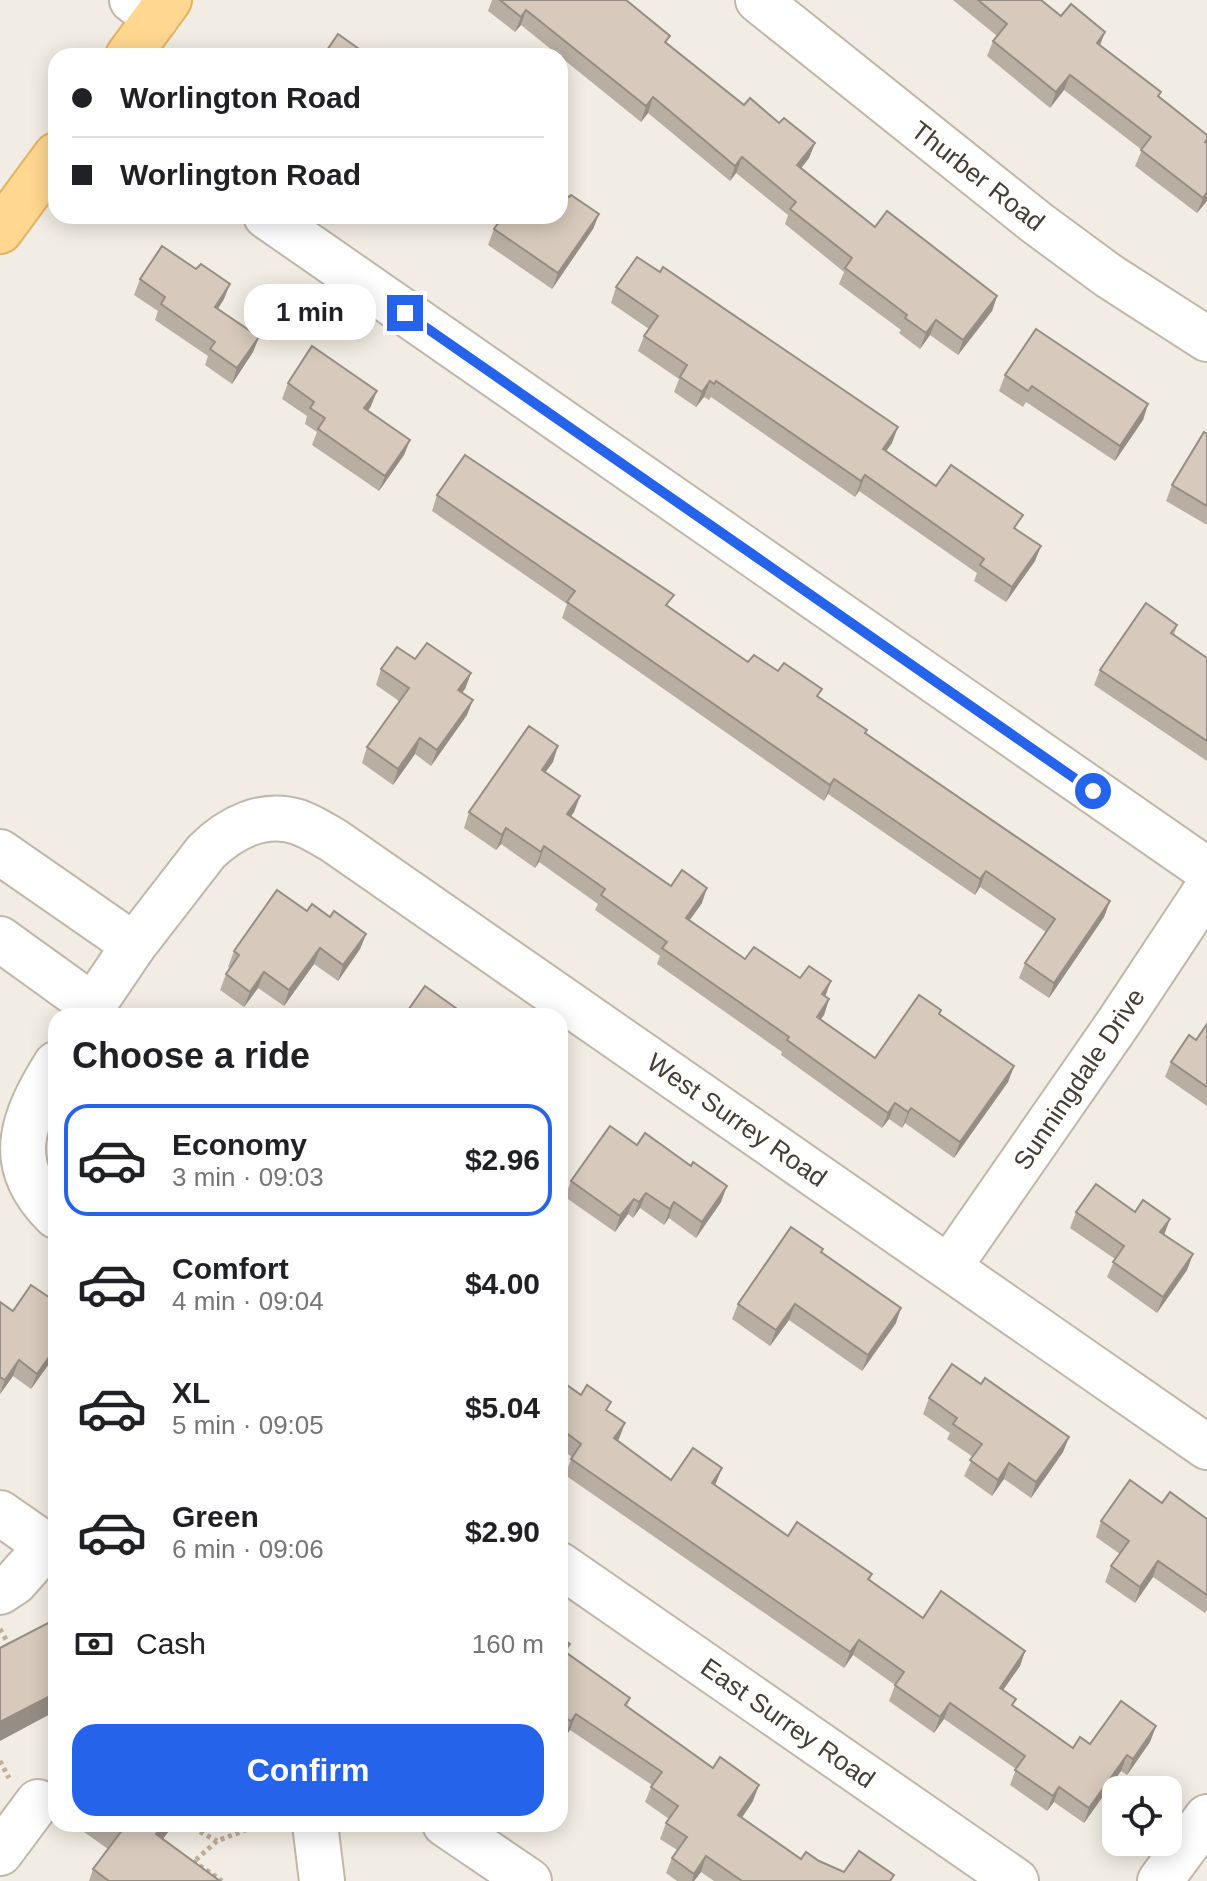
<!DOCTYPE html>
<meta charset="utf-8">
<style>
:root{--surface:#fff;--page:#f6f6f6;--text:#202124;--muted:#757577;--line:#e0e0e0;--accent:#2563eb}
body{margin:0;font-family:Arial,sans-serif;background:var(--page);color:var(--text);height:100vh;display:flex;flex-direction:column;font-size:30px;white-space:nowrap}
*{box-sizing:border-box;margin:0}
p{font-size:26px;color:var(--muted)}
.icon{flex:none;width:44px;height:44px;fill:none;stroke:currentColor;stroke-width:2;stroke-linecap:round;stroke-linejoin:round}
.map{position:relative;flex:1;overflow:hidden}
.drawer{position:absolute;left:48px;top:1008px;width:520px;height:824px;display:flex;flex-direction:column;background:var(--surface);border-radius:24px;box-shadow:0 4px 20px #0003}
.drawer>*{flex:none}
.top-card{position:absolute;left:48px;top:48px;width:520px;height:176px;border-radius:24px;box-shadow:0 4px 20px #0003;display:grid;align-content:center;height:176px;padding:0 24px;background:var(--surface)}
.buttons{position:absolute;left:1102px;top:1776px;display:grid;gap:16px}
.buttons a{display:grid;place-items:center;width:80px;height:80px;border-radius:16px;background:var(--surface);box-shadow:0 4px 20px #0003;font-size:40px}
.end{position:absolute;width:36px;height:36px;margin:-18px;border:10px solid #2563eb;background:#fff;box-shadow:0 0 0 4px #fff}
.from{border-radius:50%}
.bubble{position:absolute;height:56px;border-radius:24px;background:var(--surface);box-shadow:0 4px 20px #0003;font-size:26px;font-weight:600;line-height:56px;text-align:center}
.top-card b{display:flex;align-items:center;gap:28px;height:76px;font-size:30px}
.top-card b+b{border-top:2px solid var(--line)}
.top-card i{width:20px;height:20px;background:var(--text)}
ul{padding:0;list-style:none}
li{display:flex;align-items:center;gap:24px;height:112px;margin:0 16px 12px;padding:0 8px;border:4px solid transparent;border-radius:24px}
li div{flex:1}
li b{display:block;font-size:30px}
li em{font-style:normal;font-weight:600}
li.current{border-color:var(--accent)}
li>.icon{width:72px;height:72px;stroke-width:1.5}
h2{padding:0 24px;font-size:36px;line-height:96px}
.pay{display:flex;align-items:center;gap:20px;height:88px;padding:0 24px;font-size:30px}
.pay p{margin-inline-start:auto}
.action{display:flex;gap:16px;margin-top:auto;padding:16px 24px}
.action a{flex:1;height:92px;border-radius:24px;background:var(--accent);color:#fff;font-size:32px;font-weight:600;line-height:92px;text-align:center}
.map>svg:first-child{display:block}
</style>
<div class="map">
<svg width="1207" height="1881" viewBox="0 0 1207 1881">
<rect width="100%" height="100%" fill="#f2ede4"/>
<g fill="none" stroke-linecap="round" stroke-linejoin="round">
<defs>
<g id="minor">
<path d="M 132,0 L 156,18"/>
<path d="M 758,0 L 1037,223 L 1109,276 L 1207,339"/>
<path d="M 266,216 L 1207,870"/>
<path d="M 0,852 L 134,945"/>
<path d="M 0,939 L 93,1006"/>
<path d="M 86,1016 L 134,945 L 206,852 C 230,828 263,811 298,822 C 310,826 322,834 333,840 L 1207,1447"/>
<path d="M 56,1064 C 21,1120 4,1165 56,1216"/>
<path d="M 949,1267 L 1119,1022 L 1207,889"/>
<path d="M 0,1513 L 56,1552"/>
<path d="M 560,1565 L 1016,1881"/>
<path d="M 0,1592 L 15,1582 L 47,1546"/>
<path d="M 315,1824 L 322,1881"/>
<path d="M 445,1824 L 529,1881"/>
<path d="M 0,1853 L 38,1802"/>
<path d="M 1160,1881 L 1207,1817"/>
</g>
<g id="major">
<path d="M 128,56 L 169,0"/>
<path d="M 0,231 L 56,155"/>
</g>
</defs>
<use href="#minor" stroke="#c1b7a9" stroke-width="48"/>
<use href="#major" stroke="#e4b360" stroke-width="48"/>
<g stroke="#bfae98" stroke-width="5" stroke-dasharray="4 4" stroke-linecap="butt">
<path d="M 0,1629 L 11,1648"/>
<path d="M 0,1761 L 9,1778"/>
<path d="M 186,1824 L 217,1841"/>
<path d="M 193,1861 L 222,1881"/>
<path d="M 190,1865 L 217,1841 L 261,1824"/>
</g>
<use href="#minor" stroke="#fff" stroke-width="44"/>
<use href="#major" stroke="#ffd790" stroke-width="44"/>
</g>
<g fill="#b9aea2">
<path d="M 492,0 L 626,0 L 667,44 L 744,105 L 779,123 L 815,143 L 809,158 L 801,168 L 875,227 L 997,296 L 992,311 L 958,355 L 930,335 L 920,349 L 899,333 L 901,330 L 839,284 L 844,272 L 785,224 L 788,215 L 736,173 L 730,181 L 648,113 L 641,122 L 521,25 L 515,32 L 488,11 Z"/>
<path d="M 953,0 L 1041,0 L 1061,16 L 1105,32 L 1100,45 L 1159,97 L 1207,135 L 1207,201 L 1197,213 L 1135,166 L 1142,150 L 1064,90 L 1050,108 L 987,56 L 993,41 L 997,36 Z"/>
<path d="M 599,214 L 593,229 L 552,289 L 488,245 L 494,229 L 499,222 L 491,216 L 560,216 Z"/>
<path d="M 140,279 L 224,299 L 218,309 L 259,337 L 253,352 L 232,384 L 205,365 L 208,356 L 155,320 L 158,311 L 134,295 Z"/>
<path d="M 616,287 L 892,443 L 886,451 L 936,486 L 1017,530 L 1035,561 L 1006,602 L 974,581 L 977,573 L 859,491 L 855,497 L 711,397 L 709,400 L 704,397 L 696,407 L 674,392 L 679,379 L 638,351 L 644,336 L 649,329 L 611,303 Z"/>
<path d="M 1005,375 L 1148,404 L 1143,420 L 1115,461 L 1026,402 L 1023,407 L 999,391 Z"/>
<path d="M 288,383 L 371,406 L 368,411 L 410,440 L 404,455 L 379,491 L 312,445 L 317,432 L 305,424 L 307,416 L 282,399 Z"/>
<path d="M 1207,434 L 1207,525 L 1166,501 L 1172,485 Z"/>
<path d="M 437,495 L 669,607 L 748,662 L 819,697 L 867,730 L 866,734 L 1110,901 L 1104,917 L 1049,998 L 1019,978 L 1025,963 L 1046,932 L 980,887 L 975,895 L 828,794 L 824,801 L 562,618 L 567,604 L 432,511 Z"/>
<path d="M 1177,625 L 1174,635 L 1207,658 L 1207,761 L 1094,685 L 1100,670 Z"/>
<path d="M 415,659 L 471,673 L 465,689 L 462,692 L 467,715 L 431,766 L 415,754 L 393,785 L 362,763 L 367,747 L 399,701 L 376,685 L 381,669 Z"/>
<path d="M 553,762 L 545,772 L 580,796 L 574,812 L 571,816 L 671,886 L 702,903 L 690,920 L 745,959 L 829,999 L 824,1015 L 821,1019 L 875,1058 L 940,1014 L 1014,1066 L 1008,1082 L 954,1158 L 905,1123 L 902,1128 L 889,1119 L 882,1128 L 781,1055 L 782,1052 L 657,964 L 660,956 L 595,910 L 598,904 L 539,862 L 535,868 L 501,844 L 496,850 L 464,828 L 469,812 Z"/>
<path d="M 307,911 L 330,917 L 366,934 L 360,949 L 338,981 L 314,964 L 284,1006 L 258,988 L 244,1007 L 220,990 L 226,974 L 230,968 L 228,967 L 234,951 Z"/>
<path d="M 1207,1024 L 1207,1106 L 1165,1077 L 1171,1062 L 1196,1040 Z"/>
<path d="M 571,1181 L 721,1202 L 696,1238 L 669,1218 L 664,1225 L 640,1208 L 633,1218 L 628,1214 L 615,1232 L 565,1197 Z"/>
<path d="M 1076,1212 L 1135,1212 L 1170,1219 L 1164,1234 L 1193,1254 L 1187,1270 L 1157,1313 L 1107,1277 L 1115,1259 L 1070,1228 Z"/>
<path d="M 823,1249 L 822,1253 L 896,1323 L 862,1371 L 789,1320 L 770,1346 L 732,1319 L 738,1304 Z"/>
<path d="M 0,1302 L 56,1354 L 31,1389 L 13,1376 L 0,1394 Z"/>
<path d="M 560,1380 L 625,1423 L 617,1441 L 671,1480 L 722,1468 L 715,1485 L 788,1536 L 872,1574 L 870,1580 L 923,1618 L 1025,1651 L 1020,1666 L 1003,1690 L 1013,1706 L 1073,1748 L 1156,1726 L 1150,1742 L 1127,1775 L 1121,1771 L 1084,1823 L 1054,1802 L 1047,1811 L 1010,1785 L 1016,1769 L 944,1719 L 934,1733 L 889,1701 L 895,1685 L 853,1655 L 844,1668 L 565,1475 L 572,1457 L 560,1448 Z"/>
<path d="M 981,1384 L 1069,1437 L 1063,1452 L 1031,1498 L 1004,1479 L 992,1496 L 964,1476 L 973,1457 L 947,1439 L 950,1433 L 923,1414 L 929,1398 Z"/>
<path d="M 1162,1503 L 1207,1519 L 1207,1610 L 1205,1613 L 1153,1577 L 1135,1603 L 1105,1582 L 1111,1566 L 1120,1554 L 1096,1537 L 1101,1521 Z"/>
<path d="M 560,1637 L 570,1644 L 567,1652 L 630,1698 L 627,1706 L 753,1801 L 742,1817 L 801,1859 L 819,1861 L 844,1872 L 892,1881 L 714,1881 L 701,1872 L 694,1881 L 677,1881 L 666,1873 L 672,1858 L 677,1850 L 660,1839 L 666,1823 L 669,1819 L 645,1802 L 652,1785 L 570,1730 L 565,1737 L 562,1735 Z"/>
<path d="M 87,1824 L 174,1824 L 163,1839 L 220,1881 L 89,1881 L 93,1869 L 108,1849 L 84,1832 Z"/>
</g>
<g fill="#968d84">
<path d="M 526,10 L 521,25 L 515,32 L 521,17 Z"/>
<path d="M 1105,32 L 1099,47 L 1097,43 Z"/>
<path d="M 1070,75 L 1064,90 L 1050,108 L 1056,92 Z"/>
<path d="M 653,97 L 648,113 L 641,122 L 646,106 Z"/>
<path d="M 815,143 L 809,158 L 792,180 L 797,165 Z"/>
<path d="M 742,157 L 736,173 L 730,181 L 735,166 Z"/>
<path d="M 1207,192 L 1207,201 L 1197,213 L 1203,198 Z"/>
<path d="M 599,214 L 593,229 L 552,289 L 558,273 Z"/>
<path d="M 230,284 L 224,299 L 209,322 L 215,307 Z"/>
<path d="M 997,296 L 992,311 L 958,355 L 963,340 Z"/>
<path d="M 936,320 L 930,335 L 920,349 L 926,333 Z"/>
<path d="M 259,337 L 253,352 L 232,384 L 237,368 Z"/>
<path d="M 710,381 L 704,397 L 696,407 L 702,392 Z"/>
<path d="M 377,391 L 371,406 L 359,424 L 364,408 Z"/>
<path d="M 1148,404 L 1143,420 L 1115,461 L 1120,446 Z"/>
<path d="M 898,427 L 892,443 L 877,464 L 883,449 Z"/>
<path d="M 410,440 L 404,455 L 379,491 L 385,476 Z"/>
<path d="M 865,475 L 859,491 L 855,497 L 861,481 Z"/>
<path d="M 1041,546 L 1035,561 L 1006,602 L 1012,587 Z"/>
<path d="M 471,673 L 465,689 L 453,705 L 458,690 Z"/>
<path d="M 473,700 L 467,715 L 431,766 L 437,750 Z"/>
<path d="M 420,738 L 415,754 L 393,785 L 398,769 Z"/>
<path d="M 558,746 L 553,762 L 536,785 L 542,770 Z"/>
<path d="M 834,779 L 828,794 L 824,801 L 830,785 Z"/>
<path d="M 580,796 L 574,812 L 562,830 L 567,814 Z"/>
<path d="M 506,828 L 501,844 L 496,850 L 502,835 Z"/>
<path d="M 544,846 L 539,862 L 535,868 L 541,852 Z"/>
<path d="M 986,871 L 980,887 L 975,895 L 980,879 Z"/>
<path d="M 707,888 L 702,903 L 680,933 L 686,918 Z"/>
<path d="M 1110,901 L 1104,917 L 1049,998 L 1054,983 Z"/>
<path d="M 366,934 L 360,949 L 338,981 L 343,965 Z"/>
<path d="M 320,948 L 314,964 L 284,1006 L 289,990 Z"/>
<path d="M 264,972 L 258,988 L 244,1007 L 250,992 Z"/>
<path d="M 831,981 L 825,997 L 822,994 Z"/>
<path d="M 829,999 L 824,1015 L 811,1032 L 817,1017 Z"/>
<path d="M 1014,1066 L 1008,1082 L 954,1158 L 960,1142 Z"/>
<path d="M 895,1103 L 889,1119 L 882,1128 L 888,1113 Z"/>
<path d="M 911,1108 L 905,1123 L 902,1128 L 908,1112 Z"/>
<path d="M 727,1186 L 721,1202 L 696,1238 L 702,1222 Z"/>
<path d="M 646,1193 L 640,1208 L 633,1218 L 639,1202 Z"/>
<path d="M 634,1199 L 628,1214 L 615,1232 L 620,1216 Z"/>
<path d="M 674,1202 L 669,1218 L 664,1225 L 670,1209 Z"/>
<path d="M 1170,1219 L 1164,1235 L 1160,1232 Z"/>
<path d="M 1193,1254 L 1187,1270 L 1157,1313 L 1163,1297 Z"/>
<path d="M 795,1304 L 789,1320 L 770,1346 L 776,1330 Z"/>
<path d="M 901,1308 L 896,1323 L 862,1371 L 868,1355 Z"/>
<path d="M 56,1347 L 56,1354 L 31,1389 L 37,1374 Z"/>
<path d="M 19,1360 L 13,1376 L 0,1394 L 5,1380 Z"/>
<path d="M 625,1423 L 619,1439 L 608,1454 L 614,1438 Z"/>
<path d="M 1069,1437 L 1063,1452 L 1031,1498 L 1036,1482 Z"/>
<path d="M 1009,1463 L 1004,1479 L 992,1496 L 998,1480 Z"/>
<path d="M 722,1468 L 716,1483 L 706,1498 L 712,1483 Z"/>
<path d="M 1158,1561 L 1153,1577 L 1135,1603 L 1140,1587 Z"/>
<path d="M 859,1640 L 853,1655 L 844,1668 L 850,1652 Z"/>
<path d="M 1025,1651 L 1020,1666 L 994,1703 L 1000,1688 Z"/>
<path d="M 56,1693 L 56,1711 L 0,1741 L 0,1722 Z"/>
<path d="M 950,1703 L 944,1719 L 934,1733 L 940,1717 Z"/>
<path d="M 576,1714 L 570,1730 L 565,1737 L 571,1721 Z"/>
<path d="M 567,1719 L 562,1735 L 560,1737 L 560,1730 Z"/>
<path d="M 1156,1726 L 1150,1742 L 1127,1775 L 1133,1759 Z"/>
<path d="M 1127,1755 L 1121,1771 L 1084,1823 L 1089,1808 Z"/>
<path d="M 759,1785 L 753,1801 L 733,1831 L 738,1815 Z"/>
<path d="M 1059,1787 L 1054,1802 L 1047,1811 L 1053,1796 Z"/>
<path d="M 163,1824 L 174,1824 L 145,1863 L 156,1834 Z"/>
<path d="M 706,1856 L 701,1872 L 694,1881 L 692,1881 L 694,1874 Z"/>
</g>
<g fill="#d7cabc" stroke="#968d84" stroke-width="2">
<path d="M 500,0 L 626,0 L 670,36 L 665,42 L 744,105 L 750,98 L 779,123 L 784,118 L 815,143 L 797,165 L 875,227 L 887,211 L 997,296 L 963,340 L 936,320 L 926,333 L 905,318 L 907,315 L 845,268 L 852,258 L 790,209 L 796,202 L 742,157 L 735,166 L 653,97 L 646,106 L 526,10 L 521,17 Z"/>
<path d="M 978,0 L 1041,0 L 1061,16 L 1071,4 L 1105,32 L 1097,43 L 1161,92 L 1158,96 L 1207,135 L 1207,139 L 1205,142 L 1207,143 L 1207,192 L 1203,198 L 1141,150 L 1151,137 L 1070,75 L 1056,92 L 993,41 L 1007,24 Z"/>
<path d="M 338,34 L 369,56 L 323,56 Z"/>
<path d="M 560,191 L 569,197 L 571,195 L 599,214 L 558,273 L 494,229 L 503,216 L 560,216 Z"/>
<path d="M 162,246 L 196,269 L 201,264 L 230,284 L 215,307 L 259,337 L 237,368 L 210,349 L 215,342 L 161,304 L 165,297 L 140,279 Z"/>
<path d="M 637,257 L 660,272 L 663,267 L 898,427 L 883,449 L 936,486 L 951,465 L 1023,515 L 1014,528 L 1041,546 L 1012,587 L 980,565 L 984,559 L 865,475 L 861,481 L 716,381 L 714,384 L 710,381 L 702,392 L 680,377 L 687,365 L 644,336 L 658,316 L 616,287 Z"/>
<path d="M 1036,329 L 1148,404 L 1120,446 L 1032,386 L 1028,391 L 1005,375 Z"/>
<path d="M 312,346 L 377,391 L 364,408 L 410,440 L 385,476 L 318,429 L 325,418 L 310,408 L 314,402 L 288,383 Z"/>
<path d="M 1204,432 L 1207,434 L 1207,506 L 1172,485 Z"/>
<path d="M 465,455 L 674,595 L 666,605 L 748,662 L 754,655 L 778,671 L 784,663 L 822,689 L 817,696 L 867,730 L 865,733 L 1110,901 L 1054,983 L 1025,963 L 1055,919 L 986,871 L 980,879 L 834,779 L 830,785 L 567,602 L 575,591 L 437,495 Z"/>
<path d="M 1146,603 L 1177,625 L 1171,633 L 1207,658 L 1207,741 L 1100,670 Z"/>
<path d="M 427,643 L 471,673 L 458,690 L 473,700 L 437,750 L 420,738 L 398,769 L 367,747 L 409,688 L 381,669 L 397,647 L 415,659 Z"/>
<path d="M 529,726 L 558,746 L 542,770 L 580,796 L 567,814 L 671,886 L 682,870 L 707,888 L 686,918 L 745,959 L 754,947 L 800,978 L 809,966 L 831,981 L 822,994 L 829,999 L 817,1017 L 875,1058 L 919,995 L 941,1010 L 939,1014 L 1014,1066 L 960,1142 L 911,1108 L 908,1112 L 895,1103 L 888,1113 L 787,1040 L 789,1037 L 662,948 L 667,942 L 601,895 L 605,889 L 544,846 L 541,852 L 506,828 L 502,835 L 469,812 Z"/>
<path d="M 277,890 L 307,911 L 312,904 L 330,917 L 334,911 L 366,934 L 343,965 L 320,948 L 289,990 L 264,972 L 250,992 L 226,974 L 239,955 L 234,951 Z"/>
<path d="M 425,986 L 467,1016 L 404,1016 Z"/>
<path d="M 1207,1024 L 1207,1087 L 1171,1062 L 1189,1035 L 1196,1040 Z"/>
<path d="M 610,1126 L 637,1145 L 645,1133 L 691,1166 L 693,1162 L 727,1186 L 702,1222 L 674,1202 L 670,1209 L 646,1193 L 639,1202 L 634,1199 L 620,1216 L 571,1181 Z"/>
<path d="M 1096,1184 L 1135,1212 L 1143,1200 L 1170,1219 L 1160,1232 L 1193,1254 L 1163,1297 L 1113,1262 L 1124,1246 L 1076,1212 Z"/>
<path d="M 791,1227 L 823,1249 L 821,1252 L 901,1308 L 868,1355 L 795,1304 L 776,1330 L 738,1304 Z"/>
<path d="M 31,1285 L 56,1302 L 56,1347 L 37,1374 L 19,1360 L 5,1380 L 0,1377 L 0,1302 L 13,1311 Z"/>
<path d="M 952,1364 L 981,1384 L 985,1378 L 1069,1437 L 1036,1482 L 1009,1463 L 998,1480 L 970,1460 L 982,1444 L 953,1424 L 957,1418 L 929,1398 Z"/>
<path d="M 560,1380 L 581,1395 L 587,1385 L 611,1402 L 606,1410 L 625,1423 L 614,1438 L 671,1480 L 693,1448 L 722,1468 L 712,1483 L 788,1536 L 797,1522 L 872,1574 L 868,1579 L 923,1618 L 941,1591 L 1025,1651 L 1000,1688 L 1016,1699 L 1012,1705 L 1073,1748 L 1080,1737 L 1090,1744 L 1121,1701 L 1156,1726 L 1133,1759 L 1127,1755 L 1089,1808 L 1059,1787 L 1053,1796 L 1015,1770 L 1025,1756 L 950,1703 L 940,1717 L 895,1685 L 904,1672 L 859,1640 L 850,1652 L 571,1459 L 581,1444 L 560,1428 Z"/>
<path d="M 1130,1480 L 1162,1503 L 1170,1492 L 1207,1519 L 1207,1595 L 1158,1561 L 1140,1587 L 1111,1566 L 1129,1541 L 1101,1521 Z"/>
<path d="M 48,1623 L 56,1639 L 56,1693 L 0,1722 L 0,1648 Z"/>
<path d="M 560,1637 L 570,1644 L 564,1651 L 630,1698 L 625,1705 L 713,1768 L 720,1757 L 759,1785 L 738,1815 L 801,1859 L 806,1852 L 819,1861 L 844,1872 L 859,1851 L 894,1875 L 890,1881 L 742,1881 L 706,1856 L 694,1874 L 672,1858 L 687,1837 L 666,1823 L 678,1806 L 651,1787 L 662,1772 L 576,1714 L 571,1721 L 567,1719 L 560,1730 Z"/>
<path d="M 124,1824 L 163,1824 L 156,1834 L 220,1881 L 109,1881 L 93,1869 L 126,1825 Z"/>
</g>
<g fill="none" stroke-linecap="round" stroke-linejoin="round">
<path stroke="#2563eb" stroke-width="10" d="M 405,313 L 1093,791"/>
</g>
<g text-anchor="middle" dominant-baseline="central" stroke-width="8" stroke-linejoin="round" paint-order="stroke">
<g font-size="26" fill="#443d34" stroke="#fff">
<text transform="translate(978 176) rotate(38)">Thurber Road</text>
<text transform="translate(1079 1079) rotate(-56)">Sunningdale Drive</text>
<text transform="translate(737 1120) rotate(35)">West Surrey Road</text>
<text transform="translate(788 1723) rotate(35)">East Surrey Road</text>
</g>
</g>
</svg>
<div class="buttons">
<a><svg class="icon" aria-label="locate" viewBox="0 0 24 24"><circle cx="12" cy="12" r="6"/><path d="M12 2v4M12 18v4M2 12h4M18 12h4"/></svg></a>
</div>
<i class="end from" style="left:1093px;top:791px"></i>
<i class="end" style="left:405px;top:313px"></i>
<div class="bubble" style="left:244px;top:284px;width:132px">1 min</div>
<div class="top-card">
<b><i class="from"></i>Worlington Road</b>
<b><i></i>Worlington Road</b>
</div>
<section class="drawer">
<h2>Choose a ride</h2>
<ul>
<li class="current"><svg class="icon" aria-label="car" viewBox="0 0 24 24"><path d="M5 17H2v-5l4-1 3-4h7l3 4 3 1v5h-3M9 17h6M6 11h13"/><circle cx="7" cy="17" r="2"/><circle cx="17" cy="17" r="2"/></svg><div><b>Economy</b><p>3 min · 09:03</p></div><em>$2.96</em></li>
<li><svg class="icon" aria-label="car" viewBox="0 0 24 24"><path d="M5 17H2v-5l4-1 3-4h7l3 4 3 1v5h-3M9 17h6M6 11h13"/><circle cx="7" cy="17" r="2"/><circle cx="17" cy="17" r="2"/></svg><div><b>Comfort</b><p>4 min · 09:04</p></div><em>$4.00</em></li>
<li><svg class="icon" aria-label="car" viewBox="0 0 24 24"><path d="M5 17H2v-5l4-1 3-4h7l3 4 3 1v5h-3M9 17h6M6 11h13"/><circle cx="7" cy="17" r="2"/><circle cx="17" cy="17" r="2"/></svg><div><b>XL</b><p>5 min · 09:05</p></div><em>$5.04</em></li>
<li><svg class="icon" aria-label="car" viewBox="0 0 24 24"><path d="M5 17H2v-5l4-1 3-4h7l3 4 3 1v5h-3M9 17h6M6 11h13"/><circle cx="7" cy="17" r="2"/><circle cx="17" cy="17" r="2"/></svg><div><b>Green</b><p>6 min · 09:06</p></div><em>$2.90</em></li>
</ul>
<div class="pay"><svg class="icon" aria-label="cash" viewBox="0 0 24 24"><path d="M3 7h18v10H3z"/><circle cx="12" cy="12" r="2"/></svg>Cash<p>160 m</p></div>
<div class="action"><a>Confirm</a></div>
</section>
</div>
